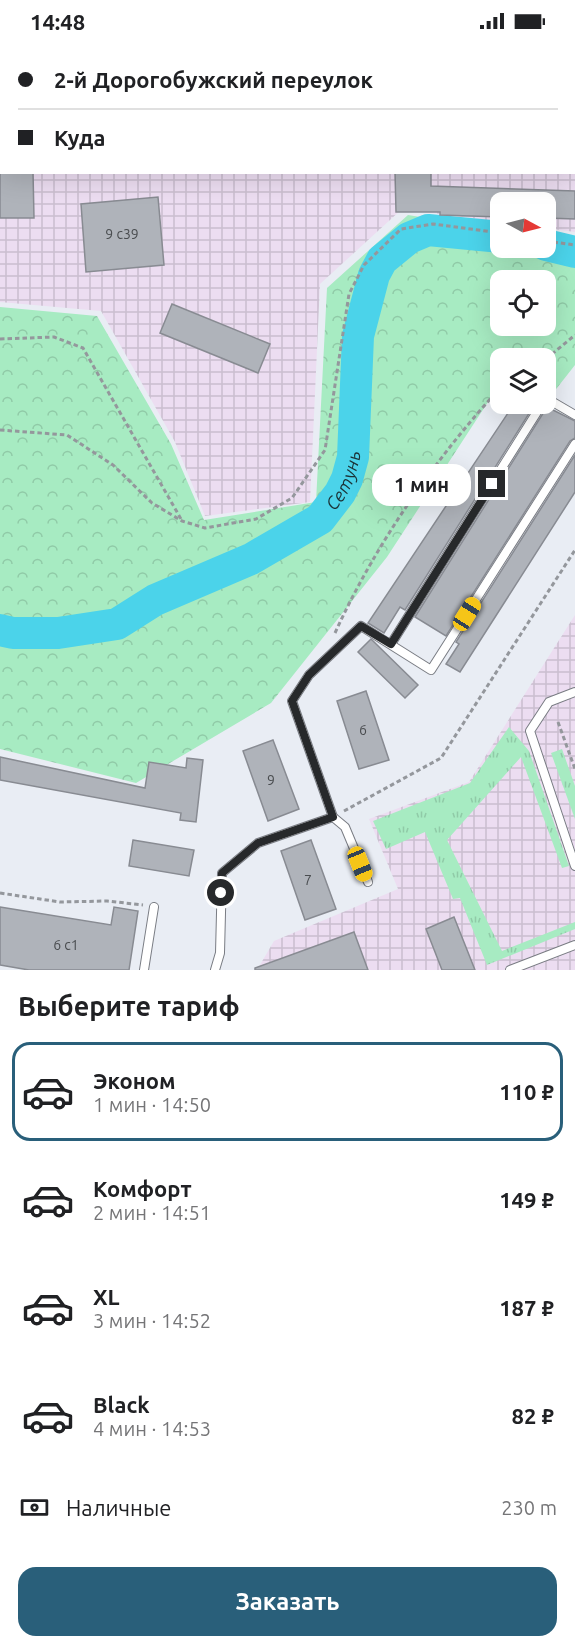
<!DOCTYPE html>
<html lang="ru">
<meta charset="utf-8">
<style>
:root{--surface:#fff;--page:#f2f2f2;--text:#202124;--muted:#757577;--line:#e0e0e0;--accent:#295f7a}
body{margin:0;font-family:Ubuntu,sans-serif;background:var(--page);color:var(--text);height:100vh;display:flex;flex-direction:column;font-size:22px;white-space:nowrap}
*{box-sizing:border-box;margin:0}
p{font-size:20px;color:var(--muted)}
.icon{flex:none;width:33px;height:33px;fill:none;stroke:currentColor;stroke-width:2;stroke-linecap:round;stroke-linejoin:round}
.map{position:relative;height:928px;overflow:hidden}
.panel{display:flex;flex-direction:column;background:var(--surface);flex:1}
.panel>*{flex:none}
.top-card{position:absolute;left:0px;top:0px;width:576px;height:132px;box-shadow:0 6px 24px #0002;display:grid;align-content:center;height:132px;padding:0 18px;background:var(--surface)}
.needle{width:39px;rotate:97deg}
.controls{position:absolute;left:490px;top:150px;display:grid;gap:12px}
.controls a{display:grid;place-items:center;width:66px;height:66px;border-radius:12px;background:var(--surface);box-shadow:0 6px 24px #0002;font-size:30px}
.end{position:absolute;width:27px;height:27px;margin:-14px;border:8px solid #27292b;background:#fff;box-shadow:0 0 0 3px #fff}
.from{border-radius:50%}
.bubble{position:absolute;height:42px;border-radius:18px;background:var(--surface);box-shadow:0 6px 24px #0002;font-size:20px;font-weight:700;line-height:42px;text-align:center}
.car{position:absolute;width:18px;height:36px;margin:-18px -9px;border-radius:8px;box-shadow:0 0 4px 2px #0007;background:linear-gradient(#f5c518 24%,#345 0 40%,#f5c518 0 76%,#345 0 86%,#f5c518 0)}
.top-card b{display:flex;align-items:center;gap:21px;height:57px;font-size:22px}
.top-card b+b{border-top:2px solid var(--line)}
.top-card i{width:15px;height:15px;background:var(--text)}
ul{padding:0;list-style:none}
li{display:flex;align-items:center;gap:18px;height:99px;margin:0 12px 9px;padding:0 6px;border:3px solid transparent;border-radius:18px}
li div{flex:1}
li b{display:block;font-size:22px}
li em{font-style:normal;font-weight:700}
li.selected{border-color:var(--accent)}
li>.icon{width:54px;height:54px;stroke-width:1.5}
h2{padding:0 18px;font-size:27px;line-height:72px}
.pay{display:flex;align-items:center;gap:15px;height:66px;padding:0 18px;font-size:22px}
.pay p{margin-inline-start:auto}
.primary-button{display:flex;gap:12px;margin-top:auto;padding:12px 18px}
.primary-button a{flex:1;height:69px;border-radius:18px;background:var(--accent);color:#fff;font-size:24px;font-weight:700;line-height:69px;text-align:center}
.status{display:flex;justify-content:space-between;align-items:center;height:42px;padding:0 30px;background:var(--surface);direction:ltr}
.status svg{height:16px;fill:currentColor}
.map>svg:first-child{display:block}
</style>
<div class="status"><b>14:48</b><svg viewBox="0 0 49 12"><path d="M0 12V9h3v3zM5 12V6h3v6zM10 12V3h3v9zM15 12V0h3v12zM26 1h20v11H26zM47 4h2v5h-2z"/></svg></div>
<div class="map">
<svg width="575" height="928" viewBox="0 0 575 928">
<defs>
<pattern id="industrial-grid" width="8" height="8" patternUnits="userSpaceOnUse" patternTransform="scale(1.5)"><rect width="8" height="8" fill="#ecddf1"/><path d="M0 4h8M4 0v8" fill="none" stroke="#cabecf"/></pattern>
<pattern id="grass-tufts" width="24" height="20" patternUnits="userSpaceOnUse" patternTransform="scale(1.5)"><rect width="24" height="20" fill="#a7ebc2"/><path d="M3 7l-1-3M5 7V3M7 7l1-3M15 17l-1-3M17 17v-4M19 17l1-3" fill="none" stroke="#90caa7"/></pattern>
<pattern id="forest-crowns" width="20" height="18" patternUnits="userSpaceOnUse" patternTransform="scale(1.5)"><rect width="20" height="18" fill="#a7ebc2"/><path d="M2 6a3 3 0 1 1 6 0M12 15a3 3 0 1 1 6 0" fill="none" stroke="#90caa7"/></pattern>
</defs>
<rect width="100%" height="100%" fill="#e9edf4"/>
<g fill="url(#industrial-grid)" fill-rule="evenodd">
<path d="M 0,0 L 575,0 L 575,190 L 546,186 L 546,160 L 501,160 L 501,180 L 402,167 L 320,242 L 310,460 L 205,474 L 175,400 L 101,269 L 0,260 ZM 2,2 L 574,2 L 574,130 L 2,130 Z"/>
<path d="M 575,573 L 575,928 L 257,928 L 274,899 L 398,847 L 369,777 L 469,740 Z"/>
</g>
<g fill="url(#grass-tufts)">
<path d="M 509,685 L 529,709 L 569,824 L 562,826 L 521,715 L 447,798 L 502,909 L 575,880 L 575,887 L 487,923 L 460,856 L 453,857 L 425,790 L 386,807 L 373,779 L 470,741 Z"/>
<path d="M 562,707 L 575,744 L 575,777 L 551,711 Z"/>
</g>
<path fill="url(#forest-crowns)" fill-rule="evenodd" d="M 408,173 L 501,188 L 501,206 L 546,206 L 546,195 L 575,199 L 575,323 L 553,351 L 546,348 L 546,316 L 501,316 L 501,340 L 387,515 L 271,661 L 136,741 L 0,707 L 0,265 L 97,274 L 171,402 L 204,478 L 316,460 L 327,246 ZM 501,238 L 546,238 L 546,284 L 501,284 Z"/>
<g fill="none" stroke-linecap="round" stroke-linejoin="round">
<g stroke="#4bd3ea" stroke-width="32">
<path d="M 546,203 L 575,210"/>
<path id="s1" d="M 0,588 L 13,591 L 58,591 L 117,582 L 155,558 L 251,517 L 320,477 L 340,451 L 347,437 L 353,415 L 358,294 L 374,233 L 382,218 L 409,196 L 428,188 L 501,195"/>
</g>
</g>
<g fill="#afb3ba" stroke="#888b92" stroke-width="1.5">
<path d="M 0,130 L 33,130 L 34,176 L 0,176 Z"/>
<path d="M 395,130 L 431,130 L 431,144 L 575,149 L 575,177 L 546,176 L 546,160 L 501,160 L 501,175 L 440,173 L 440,170 L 396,170 Z"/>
<path d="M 158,155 L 164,223 L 86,230 L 81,162 Z"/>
<path d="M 172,262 L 270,302 L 258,331 L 160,291 Z"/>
<path d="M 514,362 L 535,362 L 405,568 L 400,565 L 384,591 L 368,581 Z"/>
<path d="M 547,365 L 575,379 L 575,396 L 570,399 L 446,594 L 415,575 Z"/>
<path d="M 575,413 L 575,450 L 460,630 L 446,622 L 459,602 L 456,600 Z"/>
<path d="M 371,597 L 418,643 L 405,656 L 358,610 Z"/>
<path d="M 366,649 L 389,718 L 359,727 L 337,659 Z"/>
<path d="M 273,698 L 299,767 L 268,779 L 243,709 Z"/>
<path d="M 0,715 L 145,746 L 149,720 L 186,726 L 187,716 L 203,718 L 196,780 L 180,778 L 181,771 L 0,738 Z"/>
<path d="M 133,798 L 194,808 L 189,834 L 129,824 Z"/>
<path d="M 311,798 L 336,867 L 305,878 L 281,809 Z"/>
<path d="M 0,865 L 111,883 L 114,865 L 138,869 L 129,928 L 29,928 L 0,923 Z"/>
<path d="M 454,875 L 475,928 L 442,928 L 426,887 Z"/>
<path d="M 354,890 L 368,928 L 255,928 L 255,926 Z"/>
</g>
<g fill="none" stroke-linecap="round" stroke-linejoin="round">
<defs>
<g id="service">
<path d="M 189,0 L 194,2"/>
<path d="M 277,2 L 285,0"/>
<path d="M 546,356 L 575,373"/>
<path d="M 391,602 L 542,362"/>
<path d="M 575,650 L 549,660 L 530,689 L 575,824"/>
<path d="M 333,775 L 345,785 L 368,840"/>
<path d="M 144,928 L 154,865"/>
<path d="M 215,928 L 220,911 L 222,831 L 258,801 L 333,775 L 292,659 L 309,633 L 361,584 L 431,628 L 575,402"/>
<path d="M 510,928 L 575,903"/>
</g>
</defs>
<use href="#service" stroke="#797c83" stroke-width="10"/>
<g stroke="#94979c" stroke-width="3" stroke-dasharray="4.5 3" stroke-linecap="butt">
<path d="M 546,199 L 575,203"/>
<path d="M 0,297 L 54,295 L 83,306 L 181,477"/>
<path d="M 546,317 L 575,293"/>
<path d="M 0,388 L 67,393 L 113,423 L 152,461 L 182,479 L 205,486 L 256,477 L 292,456 L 325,408 L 349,252 L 364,223 L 401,187 L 433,182 L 501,191"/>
<path d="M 335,591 C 376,501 435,417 501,345"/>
<path d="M 558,680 L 575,727"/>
<path d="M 344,769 L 441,716 L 575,508"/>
<path d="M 0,851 L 60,860 L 107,859 L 143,863"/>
</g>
<use href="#service" stroke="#fff" stroke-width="8"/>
</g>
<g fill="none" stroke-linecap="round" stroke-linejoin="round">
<path stroke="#27292b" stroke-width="8" d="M 221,851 L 222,831 L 258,801 L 333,775 L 292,659 L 309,633 L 361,584 L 391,602 L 492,442"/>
</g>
<g text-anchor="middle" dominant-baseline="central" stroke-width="5" stroke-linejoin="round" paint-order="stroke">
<g font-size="14" fill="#494c4f">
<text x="122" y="192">9 с39</text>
<text x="363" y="688">6</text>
<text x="271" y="738">9</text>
<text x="308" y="838">7</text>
<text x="66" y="903">6 с1</text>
</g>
<g font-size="18" font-style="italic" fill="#1b3236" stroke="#fff">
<text stroke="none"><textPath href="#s1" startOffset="393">Сетунь</textPath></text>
</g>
</g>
</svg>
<div class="controls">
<a><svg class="needle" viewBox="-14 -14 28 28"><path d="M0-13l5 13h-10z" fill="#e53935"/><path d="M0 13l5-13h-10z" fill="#757577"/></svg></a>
<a><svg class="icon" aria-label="locate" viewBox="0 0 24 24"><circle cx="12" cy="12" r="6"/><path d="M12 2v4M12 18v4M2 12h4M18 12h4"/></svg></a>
<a><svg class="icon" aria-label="layers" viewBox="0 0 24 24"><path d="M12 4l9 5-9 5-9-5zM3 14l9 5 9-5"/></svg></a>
</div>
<i class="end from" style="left:221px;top:851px"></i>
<i class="end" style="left:492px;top:442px"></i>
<div class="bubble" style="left:372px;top:422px;width:99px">1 мин</div>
<i class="car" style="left:467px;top:572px;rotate:32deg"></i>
<i class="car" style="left:360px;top:822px;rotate:158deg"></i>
<div class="top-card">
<b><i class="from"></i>2-й Дорогобужский переулок</b>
<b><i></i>Куда</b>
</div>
</div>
<section class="panel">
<h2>Выберите тариф</h2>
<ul>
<li class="selected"><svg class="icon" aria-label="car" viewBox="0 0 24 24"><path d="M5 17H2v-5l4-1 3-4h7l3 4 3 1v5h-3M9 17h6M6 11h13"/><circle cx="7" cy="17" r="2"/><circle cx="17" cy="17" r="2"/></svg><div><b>Эконом</b><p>1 мин · 14:50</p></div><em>110 ₽</em></li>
<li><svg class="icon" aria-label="car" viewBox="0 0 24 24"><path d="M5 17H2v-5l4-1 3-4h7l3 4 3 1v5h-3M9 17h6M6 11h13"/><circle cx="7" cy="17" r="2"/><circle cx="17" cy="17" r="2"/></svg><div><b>Комфорт</b><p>2 мин · 14:51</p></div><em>149 ₽</em></li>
<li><svg class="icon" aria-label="car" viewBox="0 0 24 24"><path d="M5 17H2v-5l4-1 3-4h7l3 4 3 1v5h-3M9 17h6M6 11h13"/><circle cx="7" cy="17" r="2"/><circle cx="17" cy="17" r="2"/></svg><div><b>XL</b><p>3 мин · 14:52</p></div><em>187 ₽</em></li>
<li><svg class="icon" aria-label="car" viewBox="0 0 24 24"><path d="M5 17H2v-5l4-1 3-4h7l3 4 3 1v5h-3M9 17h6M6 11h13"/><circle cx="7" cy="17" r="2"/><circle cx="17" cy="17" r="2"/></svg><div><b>Black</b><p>4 мин · 14:53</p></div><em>82 ₽</em></li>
</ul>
<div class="pay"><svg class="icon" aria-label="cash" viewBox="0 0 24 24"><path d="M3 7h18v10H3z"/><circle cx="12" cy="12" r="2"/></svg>Наличные<p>230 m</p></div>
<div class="primary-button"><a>Заказать</a></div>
</section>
